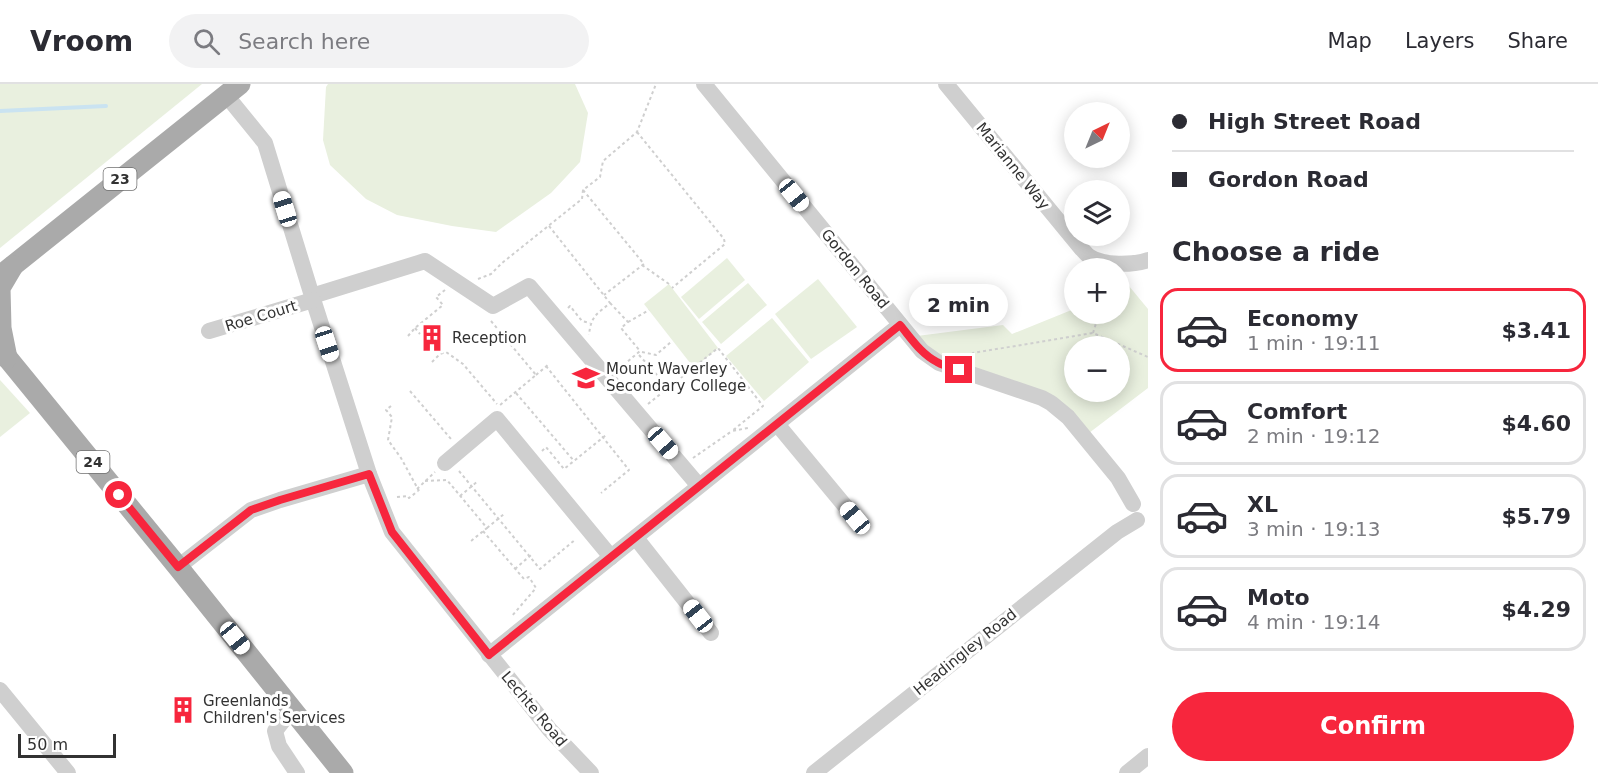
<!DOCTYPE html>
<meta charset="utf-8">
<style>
:root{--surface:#fff;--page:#f2f2f3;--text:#2b2b33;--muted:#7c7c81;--line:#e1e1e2;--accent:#f7263d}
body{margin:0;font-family:"DejaVu Sans",sans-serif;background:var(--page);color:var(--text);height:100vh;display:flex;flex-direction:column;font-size:22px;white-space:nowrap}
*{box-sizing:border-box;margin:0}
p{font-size:20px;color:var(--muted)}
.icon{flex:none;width:33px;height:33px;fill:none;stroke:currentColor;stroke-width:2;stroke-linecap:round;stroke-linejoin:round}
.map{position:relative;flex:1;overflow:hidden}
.drawer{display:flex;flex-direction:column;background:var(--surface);width:450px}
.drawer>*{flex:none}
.top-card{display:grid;align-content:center;height:132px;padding:0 24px;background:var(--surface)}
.needle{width:39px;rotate:43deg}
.controls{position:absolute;left:1064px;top:18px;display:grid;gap:12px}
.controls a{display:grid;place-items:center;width:66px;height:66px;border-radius:50%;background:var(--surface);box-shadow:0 3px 15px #0003;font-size:30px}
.scale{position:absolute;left:18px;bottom:15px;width:98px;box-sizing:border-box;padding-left:6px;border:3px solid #323232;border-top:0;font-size:16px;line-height:21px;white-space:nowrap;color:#323232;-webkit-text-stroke:4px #fff;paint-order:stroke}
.end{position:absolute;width:27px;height:27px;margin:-14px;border:8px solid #f7263d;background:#fff;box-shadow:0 0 0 3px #fff}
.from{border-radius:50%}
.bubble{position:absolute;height:42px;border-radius:21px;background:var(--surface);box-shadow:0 3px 15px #0003;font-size:20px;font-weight:700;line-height:42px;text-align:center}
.car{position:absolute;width:18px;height:36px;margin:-18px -9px;border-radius:8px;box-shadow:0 0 4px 2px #0007;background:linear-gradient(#fff 24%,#345 0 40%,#fff 0 76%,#345 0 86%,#fff 0)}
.top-card b{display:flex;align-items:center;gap:21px;height:57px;font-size:22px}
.top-card b+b{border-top:2px solid var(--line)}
.top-card i{width:15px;height:15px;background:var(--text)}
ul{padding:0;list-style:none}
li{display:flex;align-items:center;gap:18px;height:84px;margin:0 12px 9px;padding:0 12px;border:3px solid var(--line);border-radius:18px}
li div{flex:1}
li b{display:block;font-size:22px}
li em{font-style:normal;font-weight:700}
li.selected{border-color:var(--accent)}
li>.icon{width:54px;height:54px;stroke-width:1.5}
h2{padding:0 24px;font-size:27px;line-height:72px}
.button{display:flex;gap:12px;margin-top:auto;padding:12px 24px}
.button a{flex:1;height:69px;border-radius:36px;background:var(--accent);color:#fff;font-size:24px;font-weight:700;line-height:69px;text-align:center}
header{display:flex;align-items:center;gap:36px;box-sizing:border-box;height:84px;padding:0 30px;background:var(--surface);border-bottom:2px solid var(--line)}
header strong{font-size:28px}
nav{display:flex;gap:33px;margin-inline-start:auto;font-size:21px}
.search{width:420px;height:54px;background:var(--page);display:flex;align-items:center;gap:15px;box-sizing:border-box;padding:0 21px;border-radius:33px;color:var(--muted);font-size:22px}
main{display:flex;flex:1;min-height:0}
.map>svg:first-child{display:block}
</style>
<header>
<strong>Vroom</strong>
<div class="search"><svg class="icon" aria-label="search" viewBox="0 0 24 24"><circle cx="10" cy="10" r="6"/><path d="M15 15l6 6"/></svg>Search here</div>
<nav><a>Map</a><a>Layers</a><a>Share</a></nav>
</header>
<main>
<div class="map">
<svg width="1148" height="689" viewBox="0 0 1148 689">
<rect width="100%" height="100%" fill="#fff"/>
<g fill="#e9f0df" fill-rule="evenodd">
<path d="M 0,0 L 202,0 L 0,164 Z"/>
<path d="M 328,0 L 575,0 L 588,29 L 580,78 L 551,109 L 496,148 L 452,142 L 397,131 L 366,115 L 330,81 L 323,56 L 326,3 Z"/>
<path d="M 727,174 L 745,196 L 699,235 L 681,213 Z"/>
<path d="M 818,195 L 857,243 L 811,275 L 775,230 Z"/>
<path d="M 1119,196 L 1124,196 L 1148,225 L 1148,304 L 1089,349 L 1063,319 L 929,266 L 917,252 L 1003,241 L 1012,250 L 1074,225 L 1074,230 L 1119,230 ZM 1074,262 L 1119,262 L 1119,308 L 1074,308 Z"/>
<path d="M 748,199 L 767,221 L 721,260 L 702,238 Z"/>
<path d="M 669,200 L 718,264 L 694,284 L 644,220 Z"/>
<path d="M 772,234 L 809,278 L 764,317 L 726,272 Z"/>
<path d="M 0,296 L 30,329 L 0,353 Z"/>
</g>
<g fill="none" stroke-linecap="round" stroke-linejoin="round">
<path stroke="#cae3f1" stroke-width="4" d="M 0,27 L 106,22"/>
<g stroke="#cfcfcf" stroke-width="2" stroke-dasharray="3 3" stroke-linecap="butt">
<path d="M 637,48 L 724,155 L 725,160 L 672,204"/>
<path d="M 583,106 L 644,180 L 604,211"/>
<path d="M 549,142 L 610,219 C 596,231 591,232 589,251"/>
<path d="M 642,181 L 669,200"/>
<path d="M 478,195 L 491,190 L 502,179 L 582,115 L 583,106 L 600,93 L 603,77 L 637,48 L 656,0"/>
<path d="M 610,219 L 628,238 L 621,244 L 640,267 L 619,285"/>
<path d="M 568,224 L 570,222 L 582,237 L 590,239"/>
<path d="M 491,237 L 536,291 L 500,321"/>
<path d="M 628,238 L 649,226"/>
<path d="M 415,244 L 420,250"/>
<path d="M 1093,249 L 1099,230"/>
<path d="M 408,252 L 415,244 L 443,221 L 436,213 L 445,206"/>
<path d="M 642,268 L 656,271 L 672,257"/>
<path d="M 639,271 L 657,291"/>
<path d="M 968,275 L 973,269 L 1093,249 L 1148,273"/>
<path d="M 432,278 L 440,270 L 446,268 L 463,280 L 497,320"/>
<path d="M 546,282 L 629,386 L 601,409"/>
<path d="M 536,291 L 549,280"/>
<path d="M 410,307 L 451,355"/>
<path d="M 516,309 L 574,377"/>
<path d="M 648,320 L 718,264 L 763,322 L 732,347 L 748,344"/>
<path d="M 391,322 L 386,326 L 392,333 L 388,356 L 401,374 L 419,407"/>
<path d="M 542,367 L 546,363 L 564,385 L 606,351"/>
<path d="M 693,374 L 732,347"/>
<path d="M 459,387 L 540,485 L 576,455"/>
<path d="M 425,397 L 447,396 L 487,444 L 471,457"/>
<path d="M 417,405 L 435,388"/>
<path d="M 397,413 L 408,412 L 409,414 L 418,407"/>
<path d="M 483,447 L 524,495 L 529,493 L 536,504 L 511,533"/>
</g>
<g stroke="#cfcfcf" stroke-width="16">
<path d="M 704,0 L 922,267 L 939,279 L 1042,314 L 1051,319 L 1068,333 L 1118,394 L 1133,420"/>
<path d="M 946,0 L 1080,163 C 1083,166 1087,171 1090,173 C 1103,182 1134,181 1148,176"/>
<path d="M 226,11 L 265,59 L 312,212 L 369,390 L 392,448 L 550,646 L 591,689"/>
<path d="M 312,212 L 425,177 L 493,222 L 529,202 L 699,402"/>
<path d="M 209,247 L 313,216"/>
<path d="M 777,340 L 855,434"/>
<path d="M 445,379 L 497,335 L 611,473"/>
<path d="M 636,454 L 711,549"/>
<path d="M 178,483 L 251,426 L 280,416 L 369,390"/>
<path d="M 489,571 L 900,241"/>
<path d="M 0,606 L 68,689"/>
<path d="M 292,625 L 275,647 L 279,662 L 297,689"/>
<path d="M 814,689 L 1117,448 L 1137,436"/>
<path d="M 1127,689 L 1148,672"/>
</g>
<g stroke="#aaa" stroke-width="21">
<path d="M 0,192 L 240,0"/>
<path d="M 0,265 L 178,483 L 343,689"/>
<path d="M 7,274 L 1,244 L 0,204 L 13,182"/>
</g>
<g stroke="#cfcfcf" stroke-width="2" stroke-dasharray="3 3" stroke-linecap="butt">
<path d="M 460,412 L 478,397"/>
<path d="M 487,444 L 504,430"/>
<path d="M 515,485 L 531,471"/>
</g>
</g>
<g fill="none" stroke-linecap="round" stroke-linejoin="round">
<path stroke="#f7263d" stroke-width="8" d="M 119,411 L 178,483 L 251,426 L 280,416 L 369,390 L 392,448 L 489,571 L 900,241 C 911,254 921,270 937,278 C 944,282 952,284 959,286"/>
</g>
<defs>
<symbol id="building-bare" viewBox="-9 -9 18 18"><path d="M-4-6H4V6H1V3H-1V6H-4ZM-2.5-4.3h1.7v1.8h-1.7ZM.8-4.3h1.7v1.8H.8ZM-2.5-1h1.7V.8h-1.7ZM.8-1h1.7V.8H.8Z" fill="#f7263d" stroke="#fff" stroke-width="2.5" paint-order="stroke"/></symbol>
<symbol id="school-bare" viewBox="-9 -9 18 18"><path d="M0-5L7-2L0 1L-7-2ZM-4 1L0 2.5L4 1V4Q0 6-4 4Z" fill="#f7263d" stroke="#fff" stroke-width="2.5" paint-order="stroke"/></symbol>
</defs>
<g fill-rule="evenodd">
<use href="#building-bare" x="413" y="235" width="38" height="38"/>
<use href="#school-bare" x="567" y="275" width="38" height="38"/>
<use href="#building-bare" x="164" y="607" width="38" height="38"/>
</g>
<g text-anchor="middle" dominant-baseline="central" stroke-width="6" stroke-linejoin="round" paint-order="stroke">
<g fill="#fff" stroke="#707070" stroke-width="1.5">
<rect x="103.5" y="84" width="33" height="22" rx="4.5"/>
<rect x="76.5" y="367" width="33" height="22" rx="4.5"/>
</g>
<g font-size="14" font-weight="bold" fill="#323232">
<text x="120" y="95">23</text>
<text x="93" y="378">24</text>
</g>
<g font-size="15" fill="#323232" stroke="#fff">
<text transform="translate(1013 82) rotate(51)">Marianne Way</text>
<text transform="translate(855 185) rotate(51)">Gordon Road</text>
<text transform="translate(261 232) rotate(-17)">Roe Court</text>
<text transform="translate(965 568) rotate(-39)">Headingley Road</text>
<text transform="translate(534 625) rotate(50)">Lechte Road</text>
</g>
<g font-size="15" fill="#323232" stroke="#fff" text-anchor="start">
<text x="452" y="254">Reception</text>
<text x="606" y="285">Mount Waverley<tspan x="606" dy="17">Secondary College</tspan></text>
<text x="203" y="617">Greenlands<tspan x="203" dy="17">Children's Services</tspan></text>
</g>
</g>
</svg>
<div class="controls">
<a><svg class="needle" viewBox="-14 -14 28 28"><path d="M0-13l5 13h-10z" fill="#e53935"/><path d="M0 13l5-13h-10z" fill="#7c7c81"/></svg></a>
<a><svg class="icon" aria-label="layers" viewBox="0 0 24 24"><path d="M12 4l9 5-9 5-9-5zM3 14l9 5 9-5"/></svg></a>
<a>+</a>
<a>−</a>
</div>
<div class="scale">50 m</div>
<i class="end from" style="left:119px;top:411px"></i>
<i class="end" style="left:959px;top:286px"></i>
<div class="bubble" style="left:909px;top:200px;width:99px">2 min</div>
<i class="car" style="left:794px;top:111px;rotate:141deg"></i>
<i class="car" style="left:285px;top:125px;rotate:343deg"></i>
<i class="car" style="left:327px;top:260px;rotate:162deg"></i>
<i class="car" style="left:663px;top:359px;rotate:139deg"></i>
<i class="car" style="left:855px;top:434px;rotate:320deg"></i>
<i class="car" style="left:698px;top:532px;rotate:322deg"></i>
<i class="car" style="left:235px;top:554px;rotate:141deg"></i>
</div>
<section class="drawer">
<div class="top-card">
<b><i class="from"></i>High Street Road</b>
<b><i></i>Gordon Road</b>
</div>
<h2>Choose a ride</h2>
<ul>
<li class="selected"><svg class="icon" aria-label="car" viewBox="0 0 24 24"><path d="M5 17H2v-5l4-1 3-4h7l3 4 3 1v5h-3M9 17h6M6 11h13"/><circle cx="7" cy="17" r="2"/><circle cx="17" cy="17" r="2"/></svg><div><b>Economy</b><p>1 min · 19:11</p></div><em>$3.41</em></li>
<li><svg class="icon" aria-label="car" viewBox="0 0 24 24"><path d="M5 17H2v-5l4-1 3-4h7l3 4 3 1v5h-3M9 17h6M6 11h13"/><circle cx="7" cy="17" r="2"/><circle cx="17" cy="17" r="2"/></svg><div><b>Comfort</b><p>2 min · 19:12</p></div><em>$4.60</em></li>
<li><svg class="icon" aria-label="car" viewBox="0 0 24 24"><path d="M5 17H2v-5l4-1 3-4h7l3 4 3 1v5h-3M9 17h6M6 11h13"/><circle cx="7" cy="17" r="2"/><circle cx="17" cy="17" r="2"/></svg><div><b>XL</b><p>3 min · 19:13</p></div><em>$5.79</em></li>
<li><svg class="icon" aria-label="car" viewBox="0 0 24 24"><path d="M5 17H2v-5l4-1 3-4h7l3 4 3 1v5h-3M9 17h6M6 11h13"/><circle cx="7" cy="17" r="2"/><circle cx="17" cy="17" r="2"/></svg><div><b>Moto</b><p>4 min · 19:14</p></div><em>$4.29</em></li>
</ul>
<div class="button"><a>Confirm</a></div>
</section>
</main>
